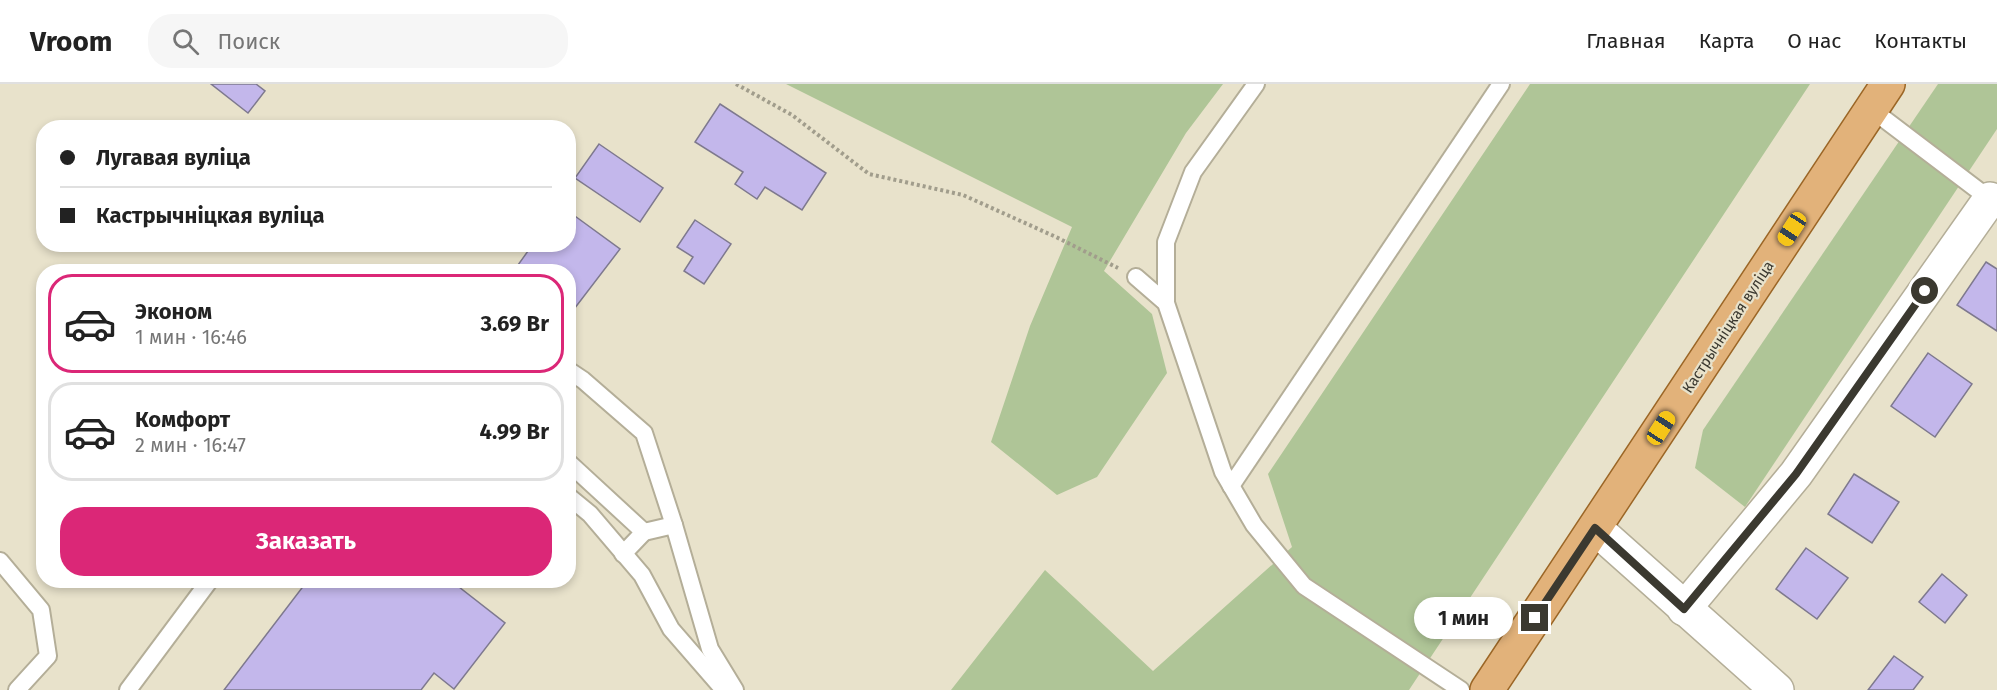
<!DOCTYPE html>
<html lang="ru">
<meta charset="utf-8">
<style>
:root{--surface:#fff;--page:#f6f6f6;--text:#222;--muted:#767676;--line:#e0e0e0;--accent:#db2777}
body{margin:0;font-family:"Fira Sans",sans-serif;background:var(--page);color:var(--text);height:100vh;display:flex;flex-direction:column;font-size:22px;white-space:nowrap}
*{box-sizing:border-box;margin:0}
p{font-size:20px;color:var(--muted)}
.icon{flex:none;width:33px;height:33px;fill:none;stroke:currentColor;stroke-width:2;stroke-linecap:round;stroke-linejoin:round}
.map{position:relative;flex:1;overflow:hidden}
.details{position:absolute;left:36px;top:180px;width:540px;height:324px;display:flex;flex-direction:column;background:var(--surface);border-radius:24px;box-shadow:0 3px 9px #0003}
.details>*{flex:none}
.guide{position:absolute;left:36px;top:36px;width:540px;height:132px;border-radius:24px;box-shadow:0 3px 9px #0003;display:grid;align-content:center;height:132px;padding:0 24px;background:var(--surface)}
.end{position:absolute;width:27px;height:27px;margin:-14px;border:8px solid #3b3930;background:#fff;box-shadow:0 0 0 3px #fff}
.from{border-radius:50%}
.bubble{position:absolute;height:42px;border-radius:21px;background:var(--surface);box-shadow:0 3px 9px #0003;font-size:20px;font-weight:700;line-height:42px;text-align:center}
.car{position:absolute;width:18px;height:36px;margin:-18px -9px;border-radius:8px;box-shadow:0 0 4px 2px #0007;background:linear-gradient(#f5c518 24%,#345 0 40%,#f5c518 0 76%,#345 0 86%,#f5c518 0)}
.guide b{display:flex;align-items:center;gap:21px;height:57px;font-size:22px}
.guide b+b{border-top:2px solid var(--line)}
.guide i{width:15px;height:15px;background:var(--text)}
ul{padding:10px 0 0;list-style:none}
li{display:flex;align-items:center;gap:18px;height:99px;margin:0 12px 9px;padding:0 12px;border:3px solid var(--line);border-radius:24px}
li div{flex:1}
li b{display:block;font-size:22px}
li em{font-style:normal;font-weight:700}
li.on{border-color:var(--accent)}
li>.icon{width:54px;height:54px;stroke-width:1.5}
.cta{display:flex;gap:12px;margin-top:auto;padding:12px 24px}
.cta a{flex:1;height:69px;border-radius:24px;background:var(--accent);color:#fff;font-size:24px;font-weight:700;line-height:69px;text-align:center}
header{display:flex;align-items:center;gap:36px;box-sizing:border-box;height:84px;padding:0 30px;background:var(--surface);border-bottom:2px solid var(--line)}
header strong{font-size:28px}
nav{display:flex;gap:33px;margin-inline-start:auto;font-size:21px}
.search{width:420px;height:54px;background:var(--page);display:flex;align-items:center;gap:15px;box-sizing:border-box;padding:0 21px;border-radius:24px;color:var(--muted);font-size:22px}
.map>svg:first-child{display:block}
</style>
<header>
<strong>Vroom</strong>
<div class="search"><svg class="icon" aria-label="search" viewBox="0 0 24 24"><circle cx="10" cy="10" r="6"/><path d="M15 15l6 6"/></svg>Поиск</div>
<nav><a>Главная</a><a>Карта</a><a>О нас</a><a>Контакты</a></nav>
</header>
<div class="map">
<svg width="1997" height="606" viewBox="0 0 1997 606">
<rect width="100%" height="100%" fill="#e8e2cb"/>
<g fill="#afc597">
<path d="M 786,0 L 1223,0 L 1186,49 L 1104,187 L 1152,230 L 1167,289 L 1097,393 L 1057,411 L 991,358 L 1030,242 L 1072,143 Z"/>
<path d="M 1530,0 L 1810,0 L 1409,606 L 951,606 L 1045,486 L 1153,587 L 1292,463 L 1268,390 Z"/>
<path d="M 1938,0 L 1997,0 L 1997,45 L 1745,423 L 1695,384 L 1703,346 Z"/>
</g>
<g fill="#c3b7eb" stroke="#7e798e" stroke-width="1.5">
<path d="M 211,0 L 256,0 L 265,7 L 248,29 Z"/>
<path d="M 720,20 L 826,89 L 802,126 L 765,103 L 757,115 L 735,100 L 743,88 L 695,58 Z"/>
<path d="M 599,60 L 663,104 L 640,138 L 575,94 Z"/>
<path d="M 568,127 L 620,165 L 568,233 L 568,188 L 513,188 L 533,160 L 568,160 Z"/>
<path d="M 695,136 L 731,160 L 704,200 L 684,187 L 693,173 L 677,163 Z"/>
<path d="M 1986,178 L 1997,185 L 1997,247 L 1957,221 Z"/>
<path d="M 1928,269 L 1972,300 L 1935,353 L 1891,322 Z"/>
<path d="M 1854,390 L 1899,418 L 1872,459 L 1828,430 Z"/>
<path d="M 1806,464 L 1848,494 L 1817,535 L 1776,505 Z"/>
<path d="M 1942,490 L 1967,511 L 1945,539 L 1919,518 Z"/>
<path d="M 308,496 L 450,496 L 505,539 L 454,605 L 434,589 L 421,606 L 224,606 Z"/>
<path d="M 1894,572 L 1923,593 L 1913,606 L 1868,606 Z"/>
</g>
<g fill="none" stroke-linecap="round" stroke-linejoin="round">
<defs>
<g id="service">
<path d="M 1871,25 L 1995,119"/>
<path d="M 1136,193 L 1166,219 L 1223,388 L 1254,441 L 1304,502 L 1461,606"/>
<path d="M 1166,219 L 1166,158 L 1193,88 L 1256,0"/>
<path d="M 568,286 L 583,296 L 644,349 L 674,441 L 644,448"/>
<path d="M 568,378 L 644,448 L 623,470"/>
<path d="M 1231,402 L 1501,0"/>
<path d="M 568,412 L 590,430 L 642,491 L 671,545 L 724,606"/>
<path d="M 674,441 L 710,565 L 735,606"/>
<path d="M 0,477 L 41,526 L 48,572 L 17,606"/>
<path d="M 128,606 L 210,496"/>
</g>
<g id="minor">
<path d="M 1595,444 L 1777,606"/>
<path d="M 1684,525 L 1796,390 L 1990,115"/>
</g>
<path id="primary" d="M 1487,606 L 1888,0"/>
</defs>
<use href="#service" stroke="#b4ae98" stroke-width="20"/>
<use href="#minor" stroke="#b4ae98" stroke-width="36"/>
<use href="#primary" stroke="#9b6626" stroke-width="36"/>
<path stroke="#a19d8c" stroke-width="4" stroke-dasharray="3 3" stroke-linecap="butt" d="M 736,0 L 792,31 L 869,90 L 963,111 L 1056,153 L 1118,184"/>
<use href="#service" stroke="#fff" stroke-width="16"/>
<use href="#minor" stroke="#fff" stroke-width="33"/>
<use href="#primary" stroke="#e2b27a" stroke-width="33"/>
</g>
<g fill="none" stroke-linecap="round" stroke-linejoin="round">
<path stroke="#3b3930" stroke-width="8" d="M 1535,534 L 1595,444 L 1684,525 L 1796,390 L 1925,207"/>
</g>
<g text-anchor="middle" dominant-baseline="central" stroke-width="4.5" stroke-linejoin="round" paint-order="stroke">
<g font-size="15" fill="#3b3930" stroke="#e8e2cb">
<text transform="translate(1728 243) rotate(-57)">Кастрычніцкая вуліца</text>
</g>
</g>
</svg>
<i class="end from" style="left:1925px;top:207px"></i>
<i class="end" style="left:1535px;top:534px"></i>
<div class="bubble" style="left:1414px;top:513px;width:99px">1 мин</div>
<i class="car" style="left:1792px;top:145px;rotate:213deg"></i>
<i class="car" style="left:1661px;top:344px;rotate:33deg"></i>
<div class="guide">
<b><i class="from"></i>Лугавая вуліца</b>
<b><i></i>Кастрычніцкая вуліца</b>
</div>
<section class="details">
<ul>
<li class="on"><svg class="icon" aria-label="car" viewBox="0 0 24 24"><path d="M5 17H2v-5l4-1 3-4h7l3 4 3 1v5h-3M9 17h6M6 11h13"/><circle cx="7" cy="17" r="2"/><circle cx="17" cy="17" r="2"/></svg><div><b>Эконом</b><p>1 мин · 16:46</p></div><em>3.69 Br</em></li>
<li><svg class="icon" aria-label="car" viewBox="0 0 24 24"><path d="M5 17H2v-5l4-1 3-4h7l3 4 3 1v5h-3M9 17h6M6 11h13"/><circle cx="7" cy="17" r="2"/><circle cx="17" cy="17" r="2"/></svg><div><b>Комфорт</b><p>2 мин · 16:47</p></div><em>4.99 Br</em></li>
</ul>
<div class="cta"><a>Заказать</a></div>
</section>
</div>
